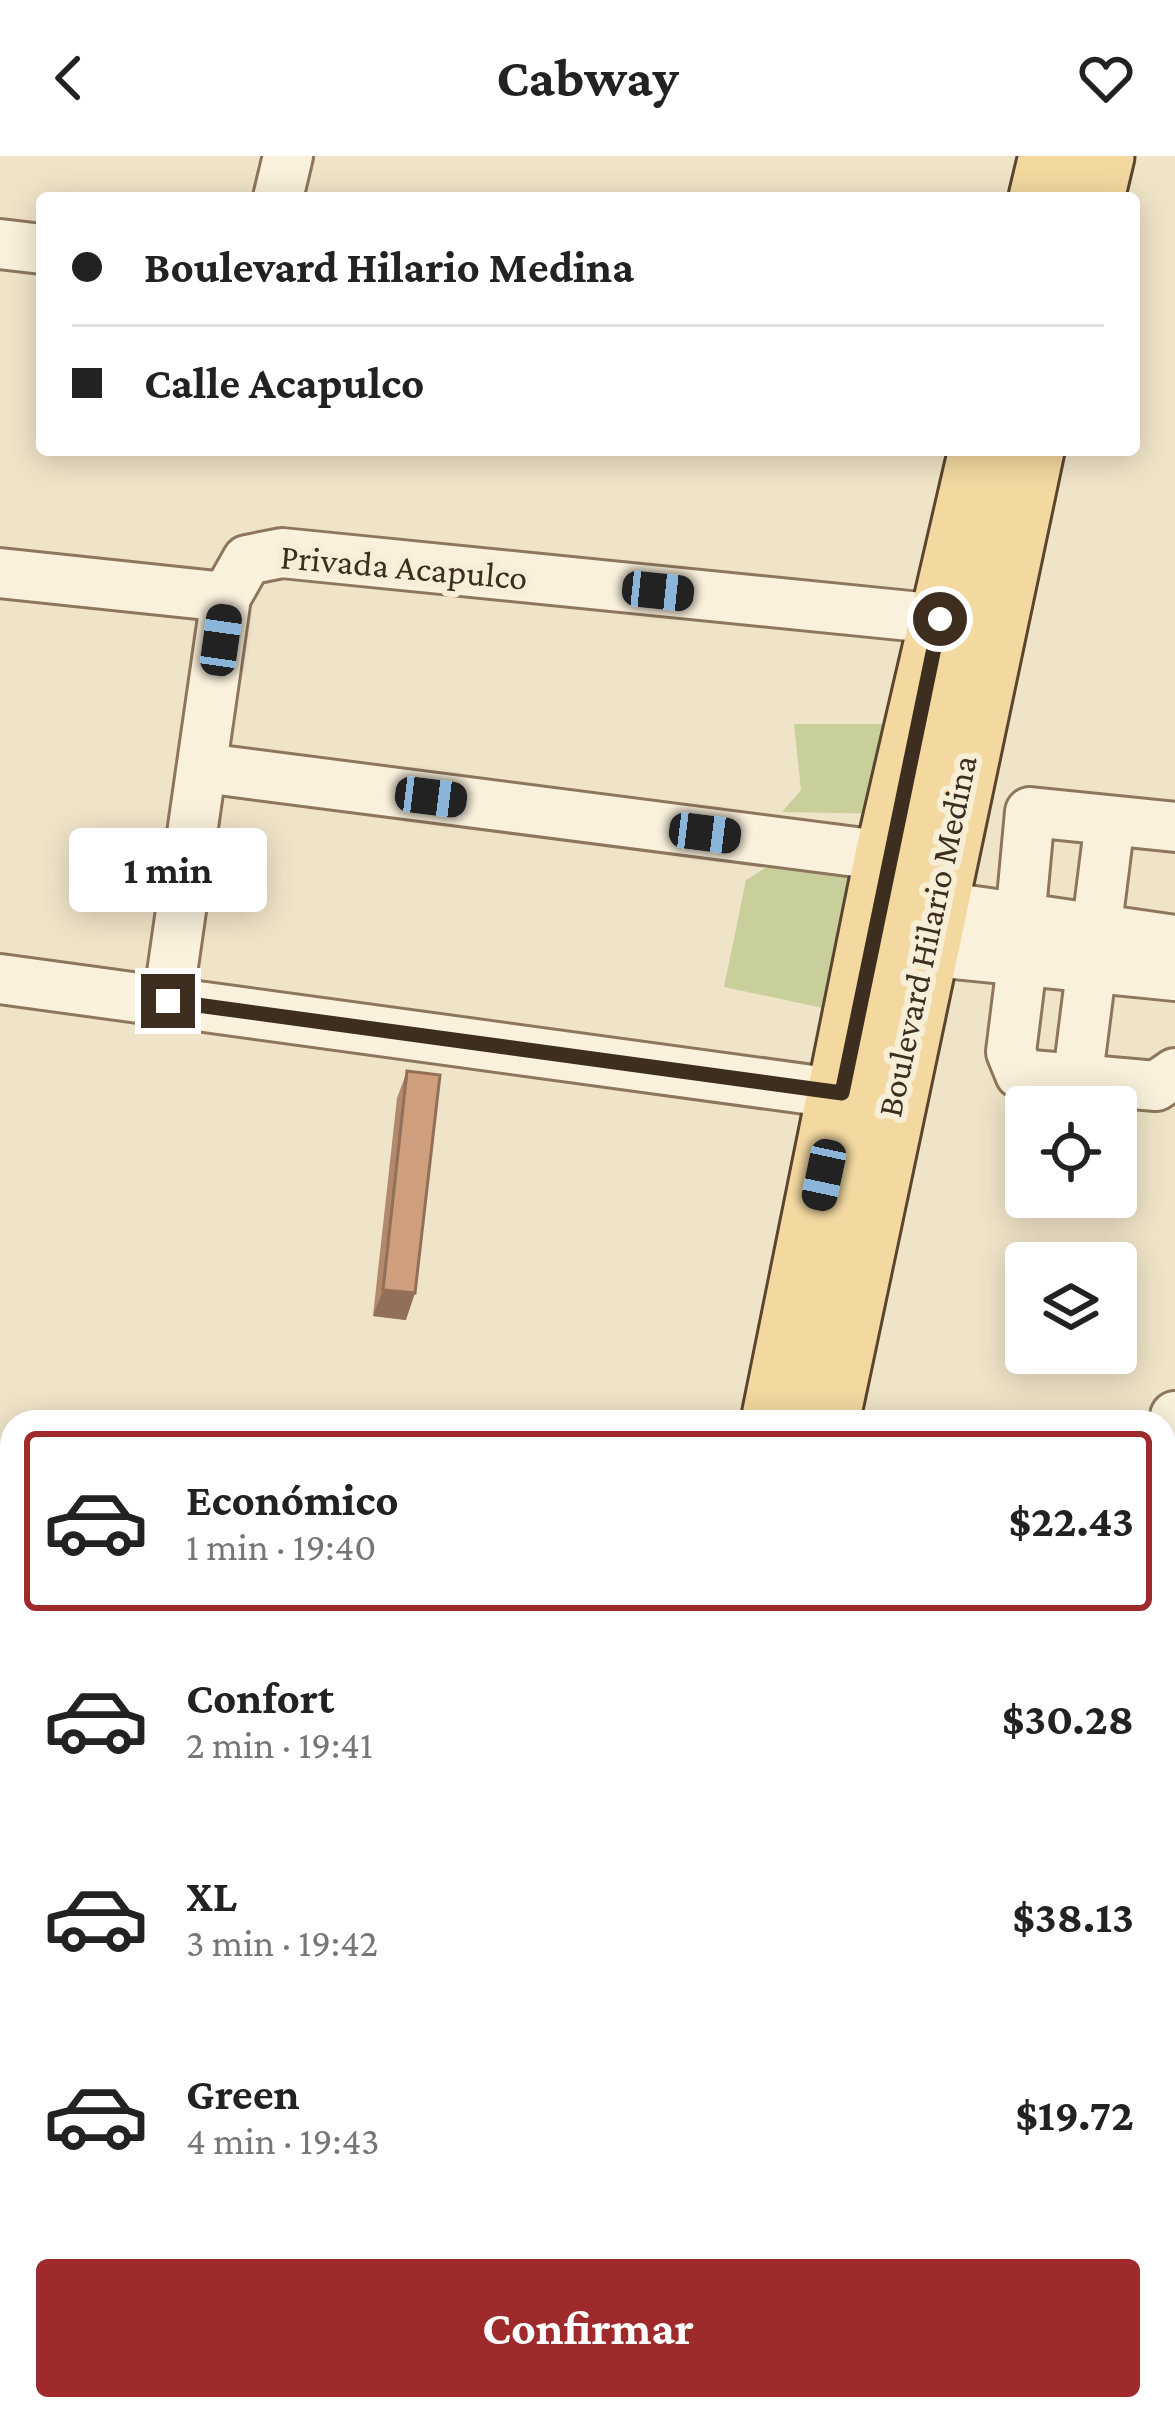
<!DOCTYPE html>
<html lang="es">
<meta charset="utf-8">
<style>
:root{--surface:#fff;--page:#f2f2f2;--text:#222;--muted:#767676;--line:#e0e0e0;--accent:#9e2a2b}
body{margin:0;font-family:"Crimson Pro",serif;background:var(--page);color:var(--text);height:100vh;display:flex;flex-direction:column;font-size:45px;white-space:nowrap}
*{box-sizing:border-box;margin:0}
p{font-size:39px;color:var(--muted)}
.icon{flex:none;width:66px;height:66px;fill:none;stroke:currentColor;stroke-width:2;stroke-linecap:round;stroke-linejoin:round}
.map{position:relative;flex:1;overflow:hidden}
.sheet{position:absolute;left:0px;top:1254px;width:1176px;height:1011px;display:flex;flex-direction:column;background:var(--surface);border-radius:36px 36px 0 0;box-shadow:0 6px 30px #0003}
.sheet>*{flex:none}
.banner{position:absolute;left:36px;top:36px;width:1104px;height:264px;border-radius:12px;box-shadow:0 6px 30px #0003;display:grid;align-content:center;height:264px;padding:0 36px;background:var(--surface)}
.controls{position:absolute;left:1005px;top:930px;display:grid;gap:24px}
.controls a{display:grid;place-items:center;width:132px;height:132px;border-radius:12px;background:var(--surface);box-shadow:0 6px 30px #0003;font-size:60px}
.end{position:absolute;width:54px;height:54px;margin:-27px;border:15px solid #3d2e20;background:#fff;box-shadow:0 0 0 6px #fff}
.from{border-radius:50%}
.bubble{position:absolute;height:84px;border-radius:12px;background:var(--surface);box-shadow:0 6px 30px #0003;font-size:39px;font-weight:700;line-height:84px;text-align:center}
.car{position:absolute;width:36px;height:72px;margin:-36px -18px;border-radius:15px;box-shadow:0 0 9px 3px #0007;background:linear-gradient(#222 24%,#8ab4d8 0 40%,#222 0 76%,#8ab4d8 0 86%,#222 0)}
.banner b{display:flex;align-items:center;gap:42px;height:114px;font-size:45px}
.banner b+b{border-top:3px solid var(--line)}
.banner i{width:30px;height:30px;background:var(--text)}
ul{padding:21px 0 0;list-style:none}
li{display:flex;align-items:center;gap:36px;height:180px;margin:0 24px 18px;padding:0 12px;border:6px solid transparent;border-radius:12px}
li div{flex:1}
li b{display:block;font-size:45px}
li em{font-style:normal;font-weight:700}
li.current{border-color:var(--accent)}
li>.icon{width:108px;height:108px;stroke-width:1.5}
.action{display:flex;gap:24px;margin-top:auto;padding:24px 36px}
.action a{flex:1;height:138px;border-radius:12px;background:var(--accent);color:#fff;font-size:48px;font-weight:700;line-height:138px;text-align:center}
header{display:flex;justify-content:space-between;align-items:center;height:156px;padding:0 36px;background:var(--surface);font-size:54px;font-weight:700}
.map>svg:first-child{display:block}
</style>
<header><svg class="icon" aria-label="back" viewBox="0 0 24 24"><path d="M15 5l-7 7 7 7"/></svg>Cabway<svg class="icon" aria-label="heart" viewBox="0 0 24 24"><path d="M12 20l-8-8c-3-5 5-10 8-4 3-6 11-1 8 4z"/></svg></header>
<div class="map">
<svg width="1175" height="2263" viewBox="0 0 1175 2263">
<rect width="100%" height="100%" fill="#f0e4c8"/>
<g fill="#c9cf9b">
<path d="M 794,568 L 912,568 L 894,658 L 782,656 L 801,634 Z"/>
<path d="M 757,702 L 872,721 L 841,856 L 724,831 L 746,724 L 767,711 Z"/>
</g>
<g fill="none" stroke-linecap="round" stroke-linejoin="round">
<defs>
<g id="minor">
<path d="M 278,42 L 288,0"/>
<path d="M 0,88 L 42,93"/>
<path d="M 0,417 L 226,441"/>
<path d="M 204,612 L 887,700"/>
<path d="M 933,749 L 1175,784"/>
<path d="M 1020,764 L 1030,656 L 1175,671"/>
<path d="M 924,795 L 1175,820"/>
<path d="M 1022,808 L 1011,896 L 1020,918 L 1156,930 L 1175,917"/>
<path d="M 0,823 L 871,942"/>
<path d="M 168,845 L 226,441 L 247,404 L 282,397 L 940,463"/>
<path d="M 1077,927 L 1110,665"/>
<path d="M 1164,1387 L 1175,1260"/>
<path d="M 0,1455 L 12,1456"/>
<path d="M 1164,1512 L 1175,1512"/>
<path d="M 0,1788 L 12,1785"/>
<path d="M 834,2253 L 836,2263"/>
<path d="M 1125,2253 L 1129,2263"/>
<path d="M 314,2263 L 316,2253"/>
<path d="M 887,2263 L 891,2253"/>
</g>
<g id="major">
<path d="M 1041,42 L 1051,0"/>
<path d="M 1092,42 L 1102,0"/>
<path d="M 773,1266 L 887,700 L 981,294"/>
<path d="M 827,1266 L 1032,294"/>
<path d="M 568,2263 L 570,2253"/>
<path d="M 624,2263 L 626,2253"/>
</g>
</defs>
<use href="#minor" stroke="#8d765c" stroke-width="54"/>
<use href="#major" stroke="#5b4430" stroke-width="69"/>
<use href="#minor" stroke="#faf1dc" stroke-width="48"/>
<use href="#major" stroke="#f3d9a0" stroke-width="63"/>
</g>
<g fill="#b2896c">
<path d="M 407,915 L 406,1164 L 373,1160 L 397,942 Z"/>
<path d="M 969,2253 L 1043,2253 L 1041,2263 L 967,2263 Z"/>
</g>
<path fill="#916f58" d="M 383,1134 L 415,1137 L 406,1164 L 373,1160 Z"/>
<g fill="#cf9f7d" stroke="#916f58" stroke-width="3">
<path d="M 407,915 L 440,919 L 415,1137 L 383,1134 Z"/>
<path d="M 975,2253 L 1043,2253 L 1041,2263 L 973,2263 Z"/>
</g>
<g fill="none" stroke-linecap="round" stroke-linejoin="round">
<path stroke="#3d2e20" stroke-width="15" d="M 168,845 L 842,937 L 940,463"/>
</g>
<g text-anchor="middle" dominant-baseline="central" stroke-width="12" stroke-linejoin="round" paint-order="stroke">
<g font-size="36" fill="#3d2e20" stroke="#f7eed8">
<text transform="translate(404 411) rotate(5)">Privada Acapulco</text>
<text transform="translate(927 780) rotate(-78)">Boulevard Hilario Medina</text>
</g>
</g>
</svg>
<div class="controls">
<a><svg class="icon" aria-label="locate" viewBox="0 0 24 24"><circle cx="12" cy="12" r="6"/><path d="M12 2v4M12 18v4M2 12h4M18 12h4"/></svg></a>
<a><svg class="icon" aria-label="layers" viewBox="0 0 24 24"><path d="M12 4l9 5-9 5-9-5zM3 14l9 5 9-5"/></svg></a>
</div>
<i class="end from" style="left:940px;top:463px"></i>
<i class="end" style="left:168px;top:845px"></i>
<div class="bubble" style="left:69px;top:672px;width:198px">1 min</div>
<i class="car" style="left:658px;top:435px;rotate:96deg"></i>
<i class="car" style="left:221px;top:484px;rotate:8deg"></i>
<i class="car" style="left:431px;top:641px;rotate:97deg"></i>
<i class="car" style="left:705px;top:677px;rotate:97deg"></i>
<i class="car" style="left:824px;top:1019px;rotate:192deg"></i>
<div class="banner">
<b><i class="from"></i>Boulevard Hilario Medina</b>
<b><i></i>Calle Acapulco</b>
</div>
<section class="sheet">
<ul>
<li class="current"><svg class="icon" aria-label="car" viewBox="0 0 24 24"><path d="M5 17H2v-5l4-1 3-4h7l3 4 3 1v5h-3M9 17h6M6 11h13"/><circle cx="7" cy="17" r="2"/><circle cx="17" cy="17" r="2"/></svg><div><b>Económico</b><p>1 min · 19:40</p></div><em>$22.43</em></li>
<li><svg class="icon" aria-label="car" viewBox="0 0 24 24"><path d="M5 17H2v-5l4-1 3-4h7l3 4 3 1v5h-3M9 17h6M6 11h13"/><circle cx="7" cy="17" r="2"/><circle cx="17" cy="17" r="2"/></svg><div><b>Confort</b><p>2 min · 19:41</p></div><em>$30.28</em></li>
<li><svg class="icon" aria-label="car" viewBox="0 0 24 24"><path d="M5 17H2v-5l4-1 3-4h7l3 4 3 1v5h-3M9 17h6M6 11h13"/><circle cx="7" cy="17" r="2"/><circle cx="17" cy="17" r="2"/></svg><div><b>XL</b><p>3 min · 19:42</p></div><em>$38.13</em></li>
<li><svg class="icon" aria-label="car" viewBox="0 0 24 24"><path d="M5 17H2v-5l4-1 3-4h7l3 4 3 1v5h-3M9 17h6M6 11h13"/><circle cx="7" cy="17" r="2"/><circle cx="17" cy="17" r="2"/></svg><div><b>Green</b><p>4 min · 19:43</p></div><em>$19.72</em></li>
</ul>
<div class="action"><a>Confirmar</a></div>
</section>
</div>
